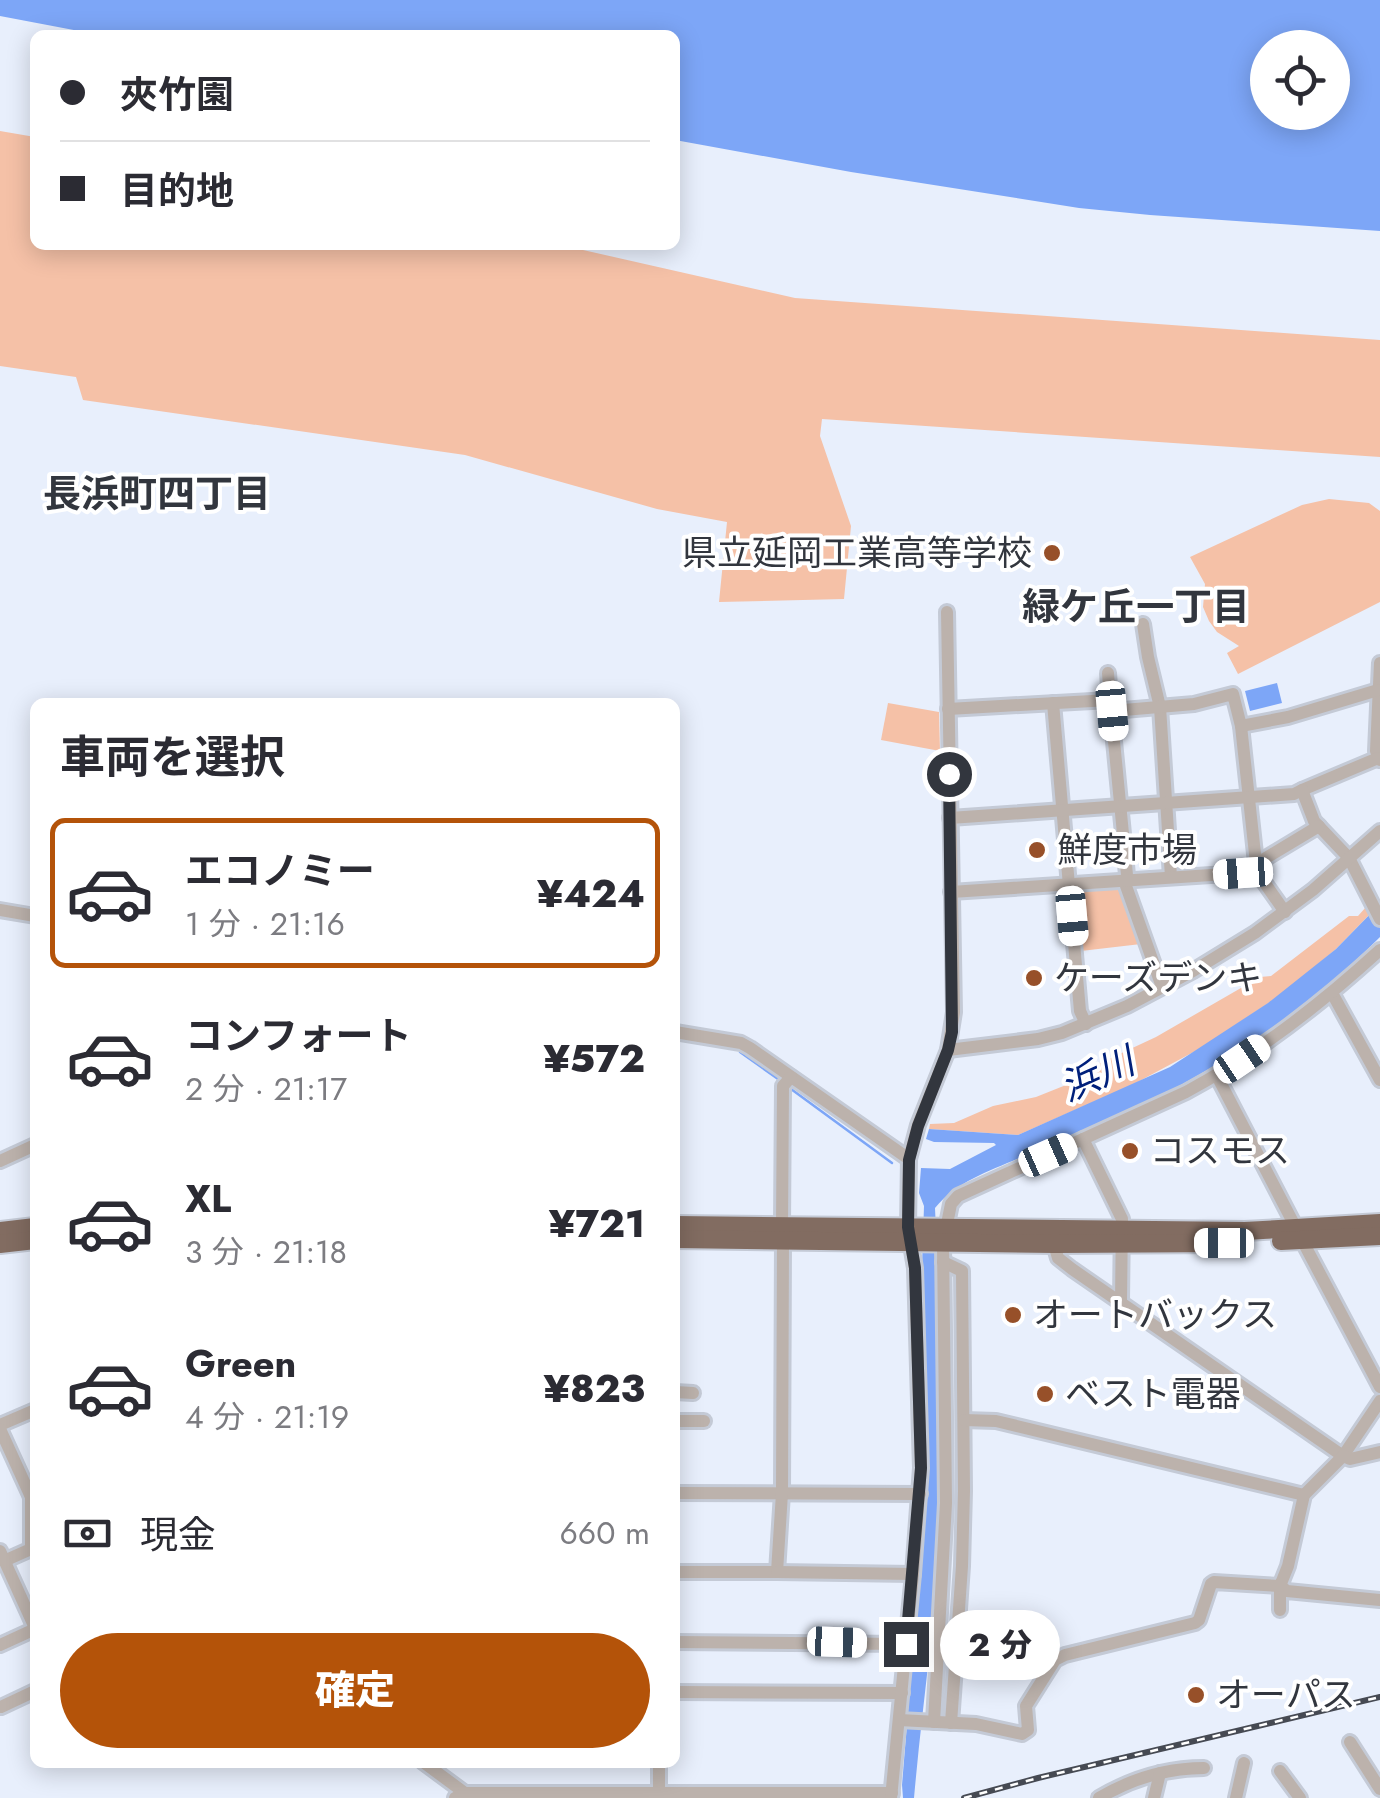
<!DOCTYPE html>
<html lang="ja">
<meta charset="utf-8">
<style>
:root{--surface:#fff;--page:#f7f7f7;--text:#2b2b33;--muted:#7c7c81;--line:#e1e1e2;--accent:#b45309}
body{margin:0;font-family:Jost,"Noto Sans JP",sans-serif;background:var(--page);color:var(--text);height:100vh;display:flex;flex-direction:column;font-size:38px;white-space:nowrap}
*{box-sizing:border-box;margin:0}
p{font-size:32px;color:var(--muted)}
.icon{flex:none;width:55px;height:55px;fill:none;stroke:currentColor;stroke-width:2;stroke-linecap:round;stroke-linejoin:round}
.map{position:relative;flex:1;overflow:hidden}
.details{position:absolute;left:30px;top:698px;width:650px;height:1070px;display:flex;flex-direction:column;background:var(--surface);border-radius:15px;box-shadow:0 5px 25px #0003}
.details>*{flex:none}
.guide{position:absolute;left:30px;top:30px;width:650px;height:220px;border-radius:15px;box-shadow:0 5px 25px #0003;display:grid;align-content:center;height:220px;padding:0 30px;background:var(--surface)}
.tools{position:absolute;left:1250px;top:30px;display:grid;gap:20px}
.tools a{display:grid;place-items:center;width:100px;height:100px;border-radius:50%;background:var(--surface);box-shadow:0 5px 25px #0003;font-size:50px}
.end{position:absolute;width:45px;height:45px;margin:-22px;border:12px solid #32363e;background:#fff;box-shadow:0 0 0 5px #fff}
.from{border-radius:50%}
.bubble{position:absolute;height:70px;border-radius:35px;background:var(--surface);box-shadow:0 5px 25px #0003;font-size:32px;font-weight:800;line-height:70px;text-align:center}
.car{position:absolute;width:30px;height:60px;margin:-30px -15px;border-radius:12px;box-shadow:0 0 8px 2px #0007;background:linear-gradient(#fff 24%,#345 0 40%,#fff 0 76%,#345 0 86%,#fff 0)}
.guide b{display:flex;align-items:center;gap:35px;height:95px;font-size:38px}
.guide b+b{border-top:2px solid var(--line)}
.guide i{width:25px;height:25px;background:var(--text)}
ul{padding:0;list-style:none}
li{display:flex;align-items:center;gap:30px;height:150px;margin:0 20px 15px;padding:0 10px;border:5px solid transparent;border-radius:15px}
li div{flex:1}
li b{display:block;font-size:38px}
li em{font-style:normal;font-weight:800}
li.current{border-color:var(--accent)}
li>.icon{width:90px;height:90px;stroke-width:1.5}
h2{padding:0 30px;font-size:45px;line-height:120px}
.pay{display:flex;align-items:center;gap:25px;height:110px;padding:0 30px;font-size:38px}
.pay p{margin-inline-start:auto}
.cta{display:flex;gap:20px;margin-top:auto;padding:20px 30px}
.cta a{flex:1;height:115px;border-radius:60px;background:var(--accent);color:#fff;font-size:40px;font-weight:800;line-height:115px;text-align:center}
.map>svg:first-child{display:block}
</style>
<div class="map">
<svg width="1380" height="1798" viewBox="0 0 1380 1798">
<rect width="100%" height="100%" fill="#e8effc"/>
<g fill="#f5c1a7">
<path d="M 0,131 L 35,137 L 35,245 L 561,245 L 795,298 L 1380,340 L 1380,457 L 822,419 L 820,436 L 851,526 L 844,599 L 719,602 L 727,522 L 657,509 L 465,455 L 83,400 L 76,377 L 0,366 Z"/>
<path d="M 1329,499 L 1369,503 L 1380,511 L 1380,602 L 1238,674 L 1227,653 L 1239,646 L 1217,632 L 1209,621 L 1203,607 L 1205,584 L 1190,557 L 1302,505 Z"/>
<path d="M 888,703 L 939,712 L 940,751 L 881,740 Z"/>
<path d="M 1118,884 L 1141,944 L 1081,951 L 1076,887 Z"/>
<path d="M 1366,907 L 1370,914 L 1336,949 L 1282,994 L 1201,1048 L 1132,1085 L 1018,1135 L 929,1129 L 930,1124 L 954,1123 L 993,1106 L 1036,1097 L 1076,1081 L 1098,1064 L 1156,1037 L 1260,977 L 1271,976 L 1349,916 L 1358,916 Z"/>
</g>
<g fill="#7da6f7" fill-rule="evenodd">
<path d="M 0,0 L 1380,0 L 1380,231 L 1150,215 L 1079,208 L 851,172 L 675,140 L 675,35 L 100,35 L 0,16 ZM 1268,48 L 1332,48 L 1332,112 L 1268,112 Z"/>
<path d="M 1277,683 L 1282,703 L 1250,711 L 1245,691 Z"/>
<path d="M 1380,904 L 1380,937 C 1306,1011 1219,1069 1124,1114 C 1090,1130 1054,1144 1019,1158 C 989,1171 956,1182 935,1208 C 939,1302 946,1398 943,1492 C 939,1594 923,1696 914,1798 L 903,1798 L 902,1785 L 928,1467 L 922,1266 L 924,1206 L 919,1193 L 921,1168 L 950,1169 L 996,1145 L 994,1143 L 934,1142 L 926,1139 L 929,1129 L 1018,1135 L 1170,1067 L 1268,1003 L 1336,949 Z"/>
</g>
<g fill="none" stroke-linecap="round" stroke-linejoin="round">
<g stroke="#7da6f7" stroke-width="2.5">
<path d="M 696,1042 L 724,1047"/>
<path d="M 740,1052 L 778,1079"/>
<path d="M 791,1089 L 892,1163"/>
</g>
<defs>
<g id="minor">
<path d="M 1143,624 L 1148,657 L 1160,707 L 1171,877"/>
<path d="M 1380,663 L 1376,751 L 1380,760"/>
<path d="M 1108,673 L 1110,700"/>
<path d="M 1053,703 L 1080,1011 L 1086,1024"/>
<path d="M 948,709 L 1110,700 L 1127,875 L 1126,886 L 1162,987"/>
<path d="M 1112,711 L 1194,704 L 1233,694 L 1241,726 L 1257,872 L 1285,912"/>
<path d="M 1241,726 L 1288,717 L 1378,690"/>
<path d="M 1302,790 L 1378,758"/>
<path d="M 950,818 L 1294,794 L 1302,790 L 1314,821 L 1349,858 L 1380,919"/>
<path d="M 1256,864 L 1319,826"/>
<path d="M 951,892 L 1257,872"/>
<path d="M 0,910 L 35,916"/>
<path d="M 1332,993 L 1380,1080"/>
<path d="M 675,1032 L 741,1043 L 750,1048 L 909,1159"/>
<path d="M 948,1050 L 1038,1039 L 1062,1033 L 1127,1006 L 1193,971 L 1255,933 L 1313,890 L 1380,831"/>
<path d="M 1217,1076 L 1296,1228"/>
<path d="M 1083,1139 L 1122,1219 L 1121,1301"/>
<path d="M 0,1161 L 35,1145"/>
<path d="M 782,1226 L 783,1086 L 791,1077"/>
<path d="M 1302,1240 L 1380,1387"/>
<path d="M 1054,1244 L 1058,1258 L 1072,1269 L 1343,1456 L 1380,1401"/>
<path d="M 943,1262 L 962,1271 L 964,1491 L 962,1566 L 951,1723"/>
<path d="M 675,1392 L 693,1393"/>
<path d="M 964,1420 L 996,1421 L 1304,1495"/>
<path d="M 675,1421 L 704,1421"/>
<path d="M 0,1425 L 35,1410"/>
<path d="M 0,1429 L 31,1497 L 31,1549 L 4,1561"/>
<path d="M 675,1493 L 920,1494"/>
<path d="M 0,1551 L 35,1628"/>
<path d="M 675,1572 L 777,1572 L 782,1493 L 783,1241"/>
<path d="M 777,1572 L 913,1574"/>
<path d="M 1280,1610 L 1280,1586 L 1287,1591 L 1380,1600"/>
<path d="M 675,1642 L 906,1644"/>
<path d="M 0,1645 L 35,1629"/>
<path d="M 675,1692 L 902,1693"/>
<path d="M 1,1707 L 35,1691"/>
<path d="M 899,1720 L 976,1724 L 1022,1734 L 1028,1730 L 1026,1706 L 1055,1660 L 1065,1655 L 1195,1623 L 1199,1620 L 1211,1584 L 1214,1582 L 1280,1586 L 1288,1566 L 1304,1495 L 1343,1456 L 1350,1459 L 1380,1452"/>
<path d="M 934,1722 L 946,1503 L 943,1244 L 951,1204 L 958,1196 L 1186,1092 C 1257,1054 1320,1005 1380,950"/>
<path d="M 1350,1742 L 1380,1789"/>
<path d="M 423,1762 L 469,1796"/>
<path d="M 659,1762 L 659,1798"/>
<path d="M 1280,1771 L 1300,1798"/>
<path d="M 455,1798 L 466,1793 L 892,1793"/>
<path d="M 891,1798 L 913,1574 L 921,1468 L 915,1268 L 908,1227 L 909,1159 L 918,1125 L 948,1050 L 954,1012 L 947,612"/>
<path d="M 1099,1798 C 1131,1779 1167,1768 1204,1768"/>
<path d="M 1154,1798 L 1160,1773"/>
<path d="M 1236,1798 L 1244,1763"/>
</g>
<g id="highway">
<path d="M 675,1225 L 1245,1231 L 1380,1223"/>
<path d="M 0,1231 L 35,1227"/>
<path d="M 675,1239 L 1054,1244 L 1230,1243"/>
<path d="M 1281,1241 L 1380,1236"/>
<path d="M 0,1244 L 35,1240"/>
</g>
</defs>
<use href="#minor" stroke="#c4cad6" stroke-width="18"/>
<use href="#highway" stroke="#c4cad6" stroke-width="22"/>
<use href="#minor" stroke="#bcb2ac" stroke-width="12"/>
<use href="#highway" stroke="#826c61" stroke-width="18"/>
<defs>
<path id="rail" d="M 964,1798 L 1038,1778 L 1380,1697"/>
</defs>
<use href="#rail" stroke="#464a53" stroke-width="6"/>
<use href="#rail" stroke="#fff" stroke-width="2.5" stroke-dasharray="8" stroke-linecap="butt"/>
</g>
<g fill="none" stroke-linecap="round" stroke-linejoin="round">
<path stroke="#32363e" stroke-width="12" d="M 906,1644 L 921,1468 L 915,1268 L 908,1227 L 909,1160 L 918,1126 L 948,1050 L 952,1032 L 949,774"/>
</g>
<g fill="#975029" stroke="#fff" stroke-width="4">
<circle cx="1052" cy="553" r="10"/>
<circle cx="1037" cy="850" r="10"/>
<circle cx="1034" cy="978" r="10"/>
<circle cx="1130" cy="1151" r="10"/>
<circle cx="1013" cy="1315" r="10"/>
<circle cx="1045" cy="1394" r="10"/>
<circle cx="1196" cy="1695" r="10"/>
</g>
<g text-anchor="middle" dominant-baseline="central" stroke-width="8" stroke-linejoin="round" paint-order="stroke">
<g font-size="35" fill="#32363e" stroke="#fff" text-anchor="start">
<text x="1032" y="553" text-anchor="end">県立延岡工業高等学校</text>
<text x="1057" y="850">鮮度市場</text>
<text x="1054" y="978">ケーズデンキ</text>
<text x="1150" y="1151">コスモス</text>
<text x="1033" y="1315">オートバックス</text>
<text x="1065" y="1394">ベスト電器</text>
<text x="1216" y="1695">オーパス</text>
</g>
<g font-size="38" font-weight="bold" fill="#32363e" stroke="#fff">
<text x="157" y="493">長浜町四丁目</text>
<text x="1136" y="606">緑ケ丘一丁目</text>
</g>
<g font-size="38" font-style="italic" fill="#00207b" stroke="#fff">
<text transform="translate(1097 1074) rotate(-24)">浜川</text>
</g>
</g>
</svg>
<div class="tools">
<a><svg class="icon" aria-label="locate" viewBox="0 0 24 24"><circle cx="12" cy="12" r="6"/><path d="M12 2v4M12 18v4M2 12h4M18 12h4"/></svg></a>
</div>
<i class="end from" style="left:949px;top:774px"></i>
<i class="end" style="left:906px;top:1644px"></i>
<div class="bubble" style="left:940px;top:1610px;width:120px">2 分</div>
<i class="car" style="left:1112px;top:711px;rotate:175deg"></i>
<i class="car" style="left:1243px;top:873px;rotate:266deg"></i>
<i class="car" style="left:1072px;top:916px;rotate:175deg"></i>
<i class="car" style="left:1242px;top:1059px;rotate:56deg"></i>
<i class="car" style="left:1048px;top:1155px;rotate:66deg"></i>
<i class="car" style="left:1224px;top:1243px;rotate:270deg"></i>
<i class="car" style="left:837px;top:1642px;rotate:92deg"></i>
<div class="guide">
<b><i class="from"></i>夾竹園</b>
<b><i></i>目的地</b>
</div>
<section class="details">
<h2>車両を選択</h2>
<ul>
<li class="current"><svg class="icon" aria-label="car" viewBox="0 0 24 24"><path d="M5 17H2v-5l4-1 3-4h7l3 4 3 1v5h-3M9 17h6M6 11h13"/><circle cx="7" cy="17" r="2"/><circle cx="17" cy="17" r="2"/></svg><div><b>エコノミー</b><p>1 分 · 21:16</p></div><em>¥424</em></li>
<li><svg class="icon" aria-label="car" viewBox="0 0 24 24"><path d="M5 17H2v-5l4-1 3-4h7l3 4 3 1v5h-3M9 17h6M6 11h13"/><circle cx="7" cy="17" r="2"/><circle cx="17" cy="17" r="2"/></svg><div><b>コンフォート</b><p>2 分 · 21:17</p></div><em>¥572</em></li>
<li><svg class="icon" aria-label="car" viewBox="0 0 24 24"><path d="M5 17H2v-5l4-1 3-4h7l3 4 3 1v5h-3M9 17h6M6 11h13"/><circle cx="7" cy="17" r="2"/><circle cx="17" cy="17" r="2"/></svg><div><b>XL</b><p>3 分 · 21:18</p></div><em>¥721</em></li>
<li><svg class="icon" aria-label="car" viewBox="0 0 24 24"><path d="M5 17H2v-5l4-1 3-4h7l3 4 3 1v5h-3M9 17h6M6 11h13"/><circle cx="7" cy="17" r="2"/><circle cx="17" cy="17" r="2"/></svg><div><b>Green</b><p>4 分 · 21:19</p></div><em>¥823</em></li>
</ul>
<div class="pay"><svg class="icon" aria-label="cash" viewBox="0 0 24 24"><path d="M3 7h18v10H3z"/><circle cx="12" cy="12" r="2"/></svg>現金<p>660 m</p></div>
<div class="cta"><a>確定</a></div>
</section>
</div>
